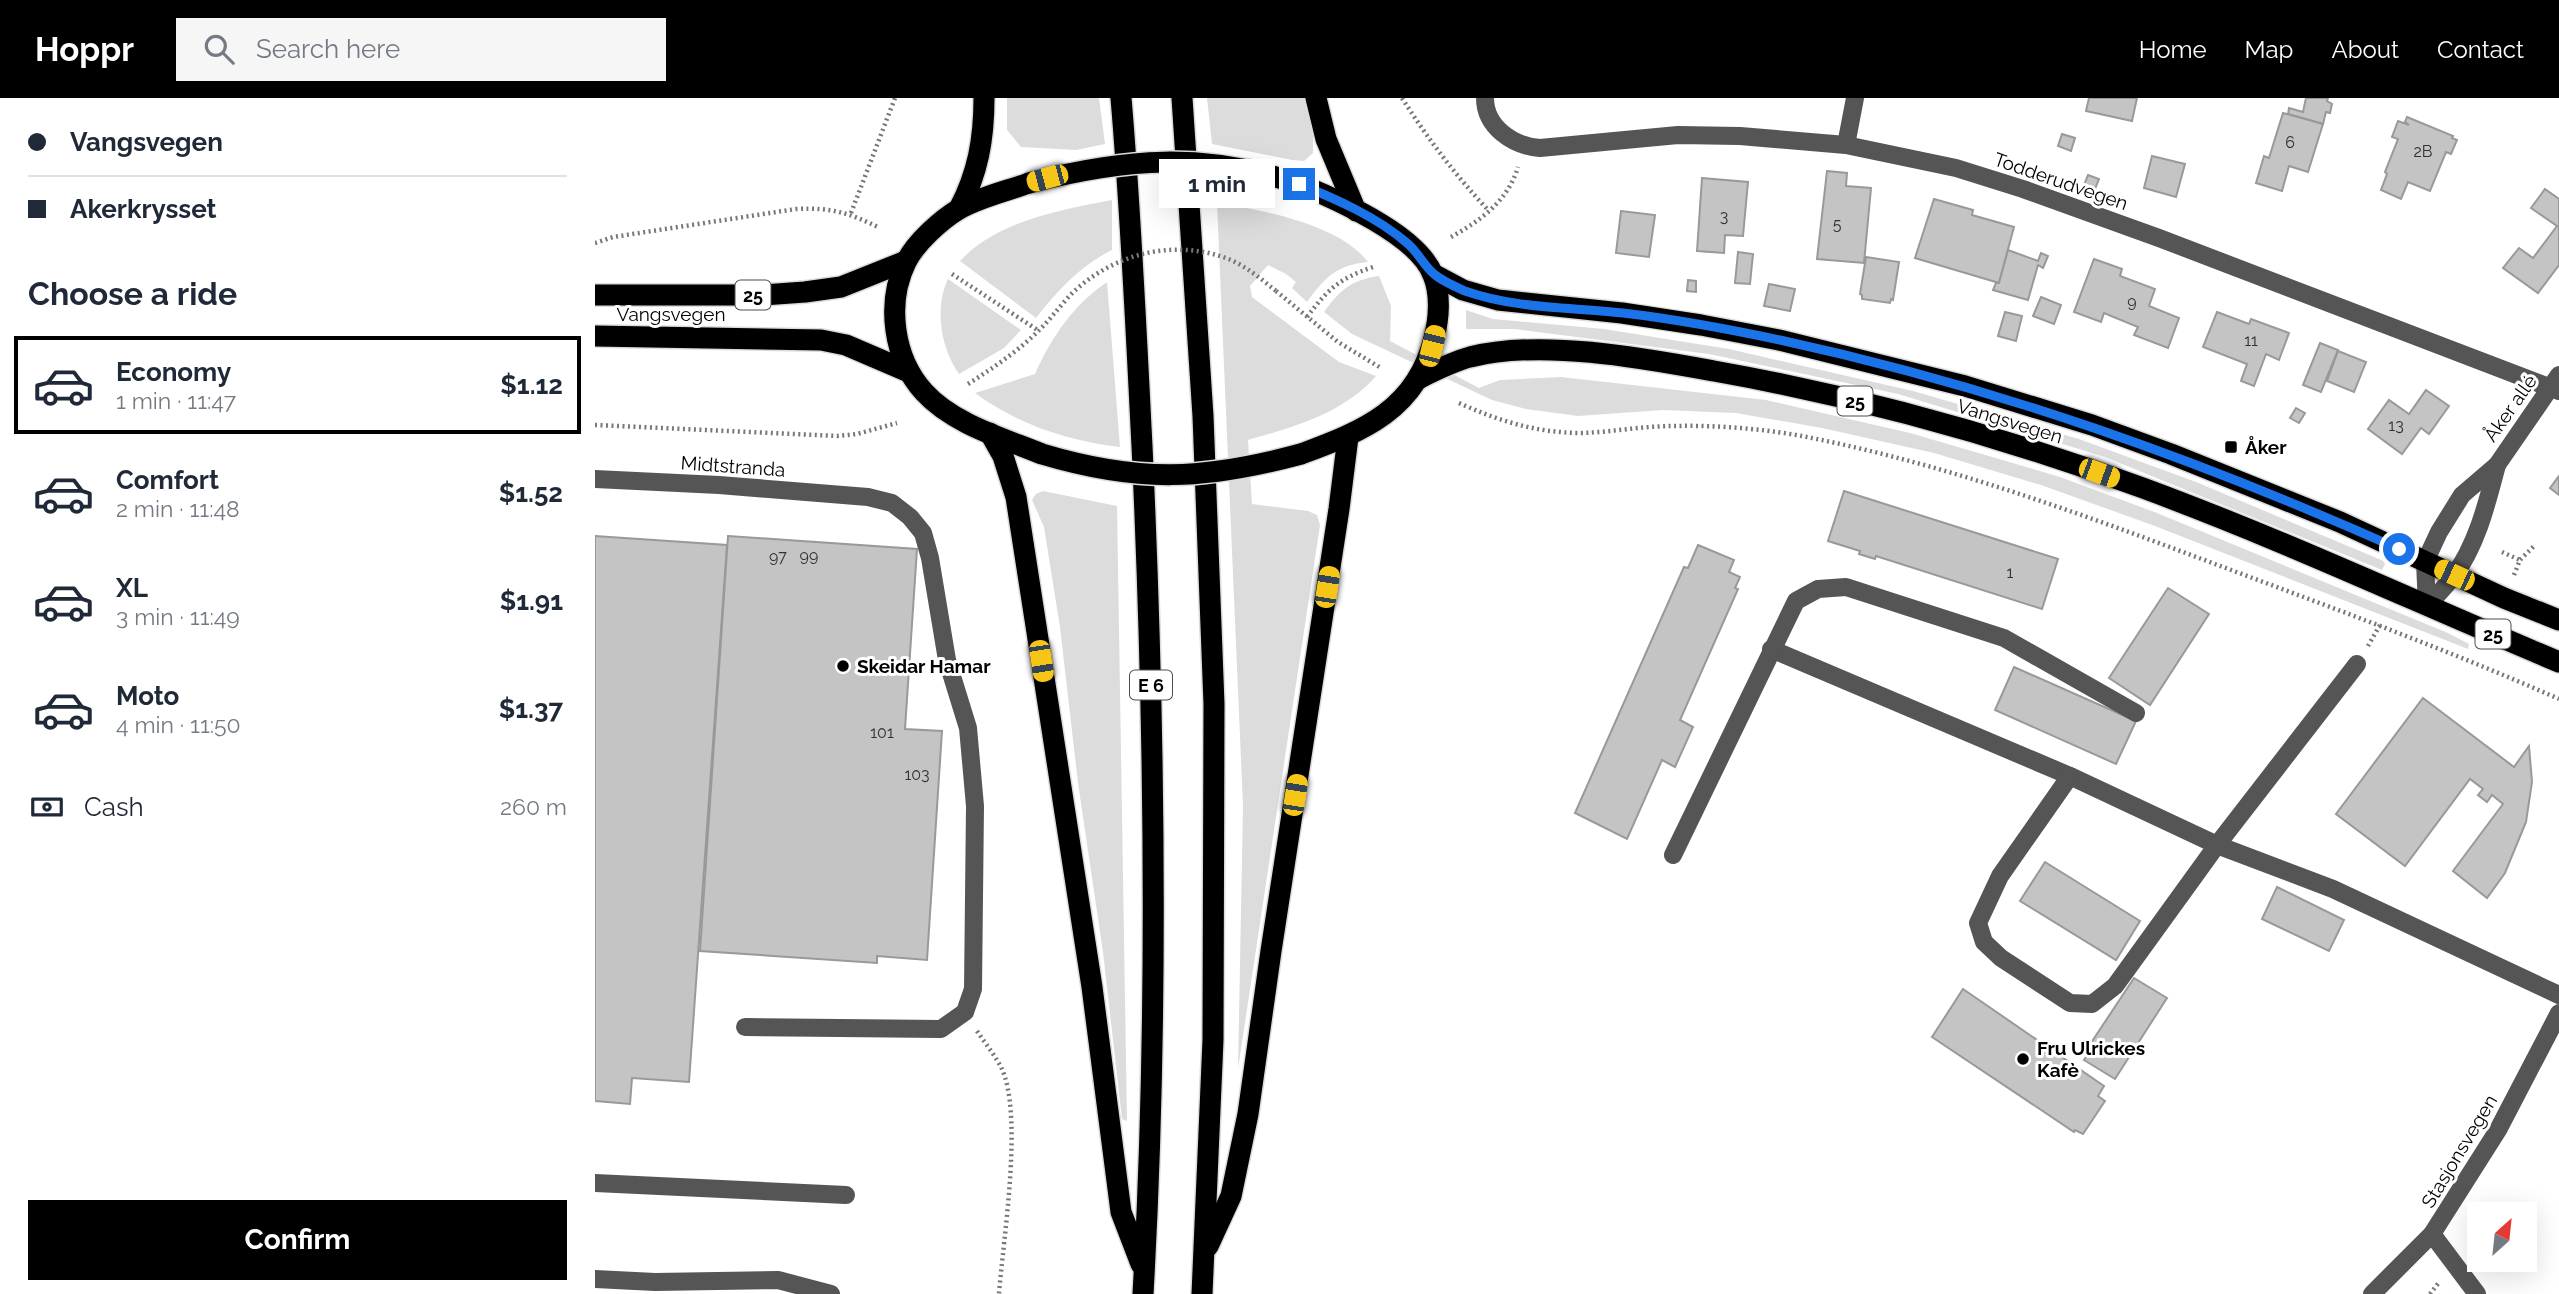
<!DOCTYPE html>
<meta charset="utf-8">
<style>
:root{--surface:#fff;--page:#f6f6f7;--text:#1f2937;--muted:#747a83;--line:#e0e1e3;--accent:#000}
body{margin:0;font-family:Raleway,sans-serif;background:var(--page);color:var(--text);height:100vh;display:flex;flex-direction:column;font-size:26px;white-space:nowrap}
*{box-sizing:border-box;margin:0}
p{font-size:23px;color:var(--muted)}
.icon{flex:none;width:38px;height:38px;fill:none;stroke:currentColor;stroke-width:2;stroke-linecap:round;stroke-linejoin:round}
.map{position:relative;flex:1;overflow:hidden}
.panel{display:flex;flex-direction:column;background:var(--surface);width:595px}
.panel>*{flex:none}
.banner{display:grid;align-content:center;height:154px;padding:0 28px;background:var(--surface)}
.needle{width:46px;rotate:27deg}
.controls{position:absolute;left:1872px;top:1104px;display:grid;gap:14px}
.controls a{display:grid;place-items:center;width:70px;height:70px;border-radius:0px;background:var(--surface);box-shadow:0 7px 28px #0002;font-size:35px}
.end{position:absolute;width:32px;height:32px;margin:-16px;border:9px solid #1a73e8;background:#fff;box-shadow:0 0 0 4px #fff}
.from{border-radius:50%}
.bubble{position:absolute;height:49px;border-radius:0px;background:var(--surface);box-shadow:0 7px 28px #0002;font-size:23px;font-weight:700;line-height:49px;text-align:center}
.car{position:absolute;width:21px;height:42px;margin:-21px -10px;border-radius:9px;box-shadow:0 0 5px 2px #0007;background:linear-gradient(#f5c518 24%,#345 0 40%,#f5c518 0 76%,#345 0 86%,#f5c518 0)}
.banner b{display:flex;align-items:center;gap:24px;height:66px;font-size:26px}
.banner b+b{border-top:2px solid var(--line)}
.banner i{width:18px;height:18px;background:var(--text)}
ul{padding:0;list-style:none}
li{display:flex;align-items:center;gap:21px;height:98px;margin:0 14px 10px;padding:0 14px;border:4px solid transparent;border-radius:0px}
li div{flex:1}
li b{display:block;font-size:26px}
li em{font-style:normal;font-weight:700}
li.selected{border-color:var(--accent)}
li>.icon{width:63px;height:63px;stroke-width:1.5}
h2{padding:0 28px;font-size:32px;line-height:84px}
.pay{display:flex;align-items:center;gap:18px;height:77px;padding:0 28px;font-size:26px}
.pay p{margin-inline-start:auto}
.button{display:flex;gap:14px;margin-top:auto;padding:14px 28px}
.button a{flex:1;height:80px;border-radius:0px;background:var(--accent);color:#fff;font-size:28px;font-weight:700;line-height:80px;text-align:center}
header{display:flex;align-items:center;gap:42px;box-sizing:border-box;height:98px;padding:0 35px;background:var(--accent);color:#fff}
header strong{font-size:33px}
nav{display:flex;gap:38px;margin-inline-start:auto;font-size:24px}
.search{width:490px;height:63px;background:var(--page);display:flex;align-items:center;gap:18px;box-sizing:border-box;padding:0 24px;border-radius:0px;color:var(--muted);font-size:26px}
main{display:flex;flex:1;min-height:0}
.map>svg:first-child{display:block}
</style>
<header>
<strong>Hoppr</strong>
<div class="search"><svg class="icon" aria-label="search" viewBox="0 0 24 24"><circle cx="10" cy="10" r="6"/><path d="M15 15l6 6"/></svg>Search here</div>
<nav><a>Home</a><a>Map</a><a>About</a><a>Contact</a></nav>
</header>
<main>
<section class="panel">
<div class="banner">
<b><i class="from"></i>Vangsvegen</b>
<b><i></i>Akerkrysset</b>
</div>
<h2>Choose a ride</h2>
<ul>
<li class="selected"><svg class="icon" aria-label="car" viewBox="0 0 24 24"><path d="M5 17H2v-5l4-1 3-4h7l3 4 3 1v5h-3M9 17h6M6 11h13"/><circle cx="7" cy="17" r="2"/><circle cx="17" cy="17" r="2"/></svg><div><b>Economy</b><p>1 min · 11:47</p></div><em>$1.12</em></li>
<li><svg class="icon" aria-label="car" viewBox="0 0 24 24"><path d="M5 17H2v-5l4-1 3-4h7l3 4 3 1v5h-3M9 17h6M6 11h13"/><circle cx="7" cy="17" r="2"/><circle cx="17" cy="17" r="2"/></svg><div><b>Comfort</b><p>2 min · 11:48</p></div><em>$1.52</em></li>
<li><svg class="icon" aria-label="car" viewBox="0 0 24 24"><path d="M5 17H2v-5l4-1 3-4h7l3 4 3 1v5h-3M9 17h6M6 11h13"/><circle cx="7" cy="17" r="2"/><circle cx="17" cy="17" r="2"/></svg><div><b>XL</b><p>3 min · 11:49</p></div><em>$1.91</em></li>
<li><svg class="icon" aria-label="car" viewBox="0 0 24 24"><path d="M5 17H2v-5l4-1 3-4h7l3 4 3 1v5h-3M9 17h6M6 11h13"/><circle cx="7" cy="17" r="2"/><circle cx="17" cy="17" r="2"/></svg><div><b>Moto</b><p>4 min · 11:50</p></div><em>$1.37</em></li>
</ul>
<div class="pay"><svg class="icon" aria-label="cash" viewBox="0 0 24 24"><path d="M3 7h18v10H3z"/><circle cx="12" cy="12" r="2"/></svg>Cash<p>260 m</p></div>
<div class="button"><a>Confirm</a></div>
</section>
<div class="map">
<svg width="1964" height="1196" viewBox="0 0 1964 1196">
<rect width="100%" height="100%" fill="#fff"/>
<g fill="#dcdcdc">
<path d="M 412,0 L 504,0 L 510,46 L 481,52 L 426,49 L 412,32 Z"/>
<path d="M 612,0 L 709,0 L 718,37 L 718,55 L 709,63 L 697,62 L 617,46 Z"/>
<path d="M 517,102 L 517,152 C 486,167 462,193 441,220 L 365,163 C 402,123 465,112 517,102 Z"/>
<path d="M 622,105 C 667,112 744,126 773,164 C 742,167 730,179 712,204 L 697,190 L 701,184 L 691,176 L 673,167 L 655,188 L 657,199 L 744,264 L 781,278 C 749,315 699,329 653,342 L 657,406 L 713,413 L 722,417 L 725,427 L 643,971 L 648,708 Z"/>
<path d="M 784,178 L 796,208 L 795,243 L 884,290 L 905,282 L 966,279 L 1171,302 L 1315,335 L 1465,379 L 1562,415 L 1853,535 L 1874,546 L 1873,551 L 1560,428 L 1446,387 L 1339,355 L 1227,330 L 1141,315 L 1068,312 L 983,318 L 931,311 L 897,302 L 757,236 L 729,214 C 745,192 756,182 784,178 Z"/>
<path d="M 353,181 L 426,232 L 409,250 L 364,276 C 346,251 339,210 353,181 Z"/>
<path d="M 512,184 L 525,349 C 473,343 422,326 380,295 L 440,276 C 456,240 478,207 512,184 Z"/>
<path d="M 871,212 L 898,221 L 1009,231 L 1134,251 L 1318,293 L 1484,341 L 1601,384 L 1791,464 L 1787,472 L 1510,359 L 1303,296 L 1114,256 L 920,231 L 871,231 Z"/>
<path d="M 448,393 L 522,408 L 532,1023 L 527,1021 L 508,854 L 483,685 L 465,529 L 449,429 L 437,402 L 441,396 Z"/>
</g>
<g fill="#c4c4c4" stroke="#999" stroke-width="2">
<path d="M 1494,0 L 1542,0 L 1537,23 L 1491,13 Z"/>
<path d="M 1711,0 L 1733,0 L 1732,3 L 1737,6 L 1735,15 L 1731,14 L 1728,26 L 1693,16 L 1694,10 L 1708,14 Z"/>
<path d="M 1688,15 L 1728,26 L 1713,74 L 1694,68 L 1687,93 L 1661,85 L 1669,58 L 1674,60 Z"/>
<path d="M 1812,19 L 1858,38 L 1857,40 L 1862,42 L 1856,56 L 1851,54 L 1835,93 L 1813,84 L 1806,101 L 1786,92 L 1792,76 L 1790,74 L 1803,41 L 1797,39 L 1803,23 L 1814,27 L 1810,24 Z"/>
<path d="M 1467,36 L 1480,40 L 1476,53 L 1463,48 Z"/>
<path d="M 1557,58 L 1590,66 L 1581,99 L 1549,90 Z"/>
<path d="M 1232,73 L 1252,75 L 1251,88 L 1276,90 L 1269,165 L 1222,161 Z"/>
<path d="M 1493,77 L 1504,81 L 1500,91 L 1489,87 Z"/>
<path d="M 1107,80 L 1153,84 L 1148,138 L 1130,137 L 1129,155 L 1102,153 Z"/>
<path d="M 1950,91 L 1964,101 L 1964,167 L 1943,195 L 1908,170 L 1924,150 L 1938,160 L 1962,128 L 1936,110 Z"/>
<path d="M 1339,101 L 1378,112 L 1377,117 L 1419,129 L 1404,185 L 1320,160 Z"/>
<path d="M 1026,113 L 1060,117 L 1054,159 L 1021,155 Z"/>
<path d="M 1413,152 L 1443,163 L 1446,155 L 1453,158 L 1448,170 L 1443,167 L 1433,202 L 1398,192 L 1401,185 L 1404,185 Z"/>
<path d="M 1143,154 L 1158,156 L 1155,186 L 1140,185 Z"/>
<path d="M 1271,159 L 1304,164 L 1298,202 L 1296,201 L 1295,205 L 1267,201 L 1267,197 L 1265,196 Z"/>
<path d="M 1499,161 L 1527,171 L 1525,178 L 1560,191 L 1554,208 L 1584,220 L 1573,250 L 1539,237 L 1543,229 L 1509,215 L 1506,224 L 1479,214 Z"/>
<path d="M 1093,182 L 1101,183 L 1101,194 L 1092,193 Z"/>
<path d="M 1174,186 L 1200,191 L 1195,213 L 1169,208 Z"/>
<path d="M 1446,199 L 1466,207 L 1459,226 L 1438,218 Z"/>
<path d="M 1410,214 L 1427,218 L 1421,243 L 1403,238 Z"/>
<path d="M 1622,214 L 1654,226 L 1656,221 L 1694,235 L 1684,262 L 1671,256 L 1659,288 L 1646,283 L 1652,266 L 1608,249 Z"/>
<path d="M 1725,245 L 1743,252 L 1726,294 L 1708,287 Z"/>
<path d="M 1743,253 L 1771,264 L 1759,294 L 1732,283 Z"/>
<path d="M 1831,292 L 1854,308 L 1834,336 L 1826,330 L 1807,356 L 1773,331 L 1794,302 L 1814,316 Z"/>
<path d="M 1701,310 L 1710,315 L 1704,325 L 1695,320 Z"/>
<path d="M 1964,378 L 1964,397 L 1955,390 Z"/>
<path d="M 1249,393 L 1463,461 L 1447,511 L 1281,458 L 1280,461 L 1264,456 L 1265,453 L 1233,443 Z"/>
<path d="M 0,438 L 132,447 L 94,984 L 37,980 L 35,1006 L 0,1003 Z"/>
<path d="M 133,438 L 322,451 L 310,631 L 347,633 L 332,862 L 282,858 L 282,865 L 105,853 Z"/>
<path d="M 1103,447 L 1139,462 L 1134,474 L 1145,479 L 1140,490 L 1143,491 L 1085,622 L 1098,629 L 1080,669 L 1067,662 L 1032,741 L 980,715 L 1089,469 L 1093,470 Z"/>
<path d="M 1573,490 L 1614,516 L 1555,607 L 1514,580 Z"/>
<path d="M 1419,569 L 1541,623 L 1521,666 L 1400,612 Z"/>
<path d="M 1828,600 L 1919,669 L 1934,648 L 1937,684 L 1931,724 L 1910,775 L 1892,800 L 1858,773 L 1908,706 L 1897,697 L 1892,704 L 1883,697 L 1888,691 L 1875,681 L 1810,768 L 1741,716 Z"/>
<path d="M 1450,764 L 1545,823 L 1521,862 L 1425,803 Z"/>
<path d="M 1682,789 L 1749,822 L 1734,853 L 1667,821 Z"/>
<path d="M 1539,880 L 1572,900 L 1520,981 L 1489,962 L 1493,956 L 1490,954 Z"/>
<path d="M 1368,891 L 1509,988 L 1503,998 L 1510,1003 L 1488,1036 L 1480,1032 L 1479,1034 L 1337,939 Z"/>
</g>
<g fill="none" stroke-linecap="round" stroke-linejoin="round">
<defs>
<g id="highway">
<path d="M 526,0 C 536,116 541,232 547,348 C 560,630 564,914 548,1196"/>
<path d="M 587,0 L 608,318 L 619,606 L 618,942 L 607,1196"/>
<path d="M 721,0 L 731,41 L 761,113"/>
<path d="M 434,85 C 412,93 385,99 364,111 C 346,122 321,144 311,164 C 291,205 298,260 329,294 C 358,326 408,340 447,356"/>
<path d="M 704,86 C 741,101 823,137 838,177 C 846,196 844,221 839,240 C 822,311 769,333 706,356"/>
<path d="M 364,111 C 383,75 389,41 389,0"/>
<path d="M 838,176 L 868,192 L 903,202 L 1027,215 L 1106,227 L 1184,242 L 1370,288 L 1497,327 L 1576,356 L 1745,424 L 1909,500 L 1964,522"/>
<path d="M 0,197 L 168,197 L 210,194 L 246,189 L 311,163"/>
<path d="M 0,238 L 226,242 L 251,247 L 314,274"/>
<path d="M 825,280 C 841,272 857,264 875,259 C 946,241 1048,260 1119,273 C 1265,299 1409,339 1548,390 C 1689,442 1825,506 1964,564"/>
<path d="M 395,335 L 408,358 L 421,399 L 497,889 L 526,1114 L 546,1166"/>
<path d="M 613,1148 L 636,1098 L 653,1016 L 676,853 L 744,411 L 753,339"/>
</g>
</defs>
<use href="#highway" stroke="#dbdbdb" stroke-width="24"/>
<g stroke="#777" stroke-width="4.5" stroke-dasharray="2 3.5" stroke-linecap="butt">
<path d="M 807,0 C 833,41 861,78 894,113"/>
<path d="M 256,115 L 300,0"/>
<path d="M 856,139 C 885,123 913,103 923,69"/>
<path d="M 0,145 L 18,139 L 201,111 C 236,109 254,115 285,130"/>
<path d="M 357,176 L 444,233"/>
<path d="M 681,193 L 743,244 L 786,270"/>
<path d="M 712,219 C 733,191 745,180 778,169"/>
<path d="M 373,286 C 404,266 434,246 458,217"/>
<path d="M 864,305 C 904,323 942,335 987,335 C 1017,334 1048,328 1079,328 C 1124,327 1173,331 1217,340 C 1356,368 1487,416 1620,466 C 1735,509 1851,551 1964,601"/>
<path d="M 0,327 L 242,338 L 262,336 L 302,325"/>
<path d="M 1907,454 L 1925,462"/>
<path d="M 1919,477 L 1925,462 L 1940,447"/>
<path d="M 1773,548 L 1785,527"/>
<path d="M 382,933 C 390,945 399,956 406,969 C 429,1015 408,1142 404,1196"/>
<path d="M 1835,1196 L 1845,1183"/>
</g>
<g stroke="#555" stroke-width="18">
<path d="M 890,0 C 890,29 918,48 945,50 L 1083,37 L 1145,38 L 1251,47 L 1361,70 L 1428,91 L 1564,140 L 1964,293"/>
<path d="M 1251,47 L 1260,0"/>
<path d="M 0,381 L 124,387 L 273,399 L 297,405 L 315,419 L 328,435 L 335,460 L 352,562 L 373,630 L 380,708 L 378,891 L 370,914 L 346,931 L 150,929"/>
<path d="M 1832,508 L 1830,464 L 1844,434 L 1867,397 L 1902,367 L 1964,277"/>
<path d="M 1832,508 C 1841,498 1850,489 1858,479 C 1882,447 1892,405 1902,367"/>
<path d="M 1176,551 L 1475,678 L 1622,747 L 1738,791 L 1964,897"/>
<path d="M 1475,678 L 1405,778 L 1383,825 L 1389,844 L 1406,860 L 1475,905 L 1497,906 L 1520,888 L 1622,747 L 1762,566"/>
<path d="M 1078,757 L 1201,503 L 1223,491 L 1251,489 L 1409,540 L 1541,615"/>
<path d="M 0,1085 L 251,1097"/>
<path d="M 1837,1136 L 1882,1196"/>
<path d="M 0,1181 L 60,1184 L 183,1182 L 236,1196"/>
<path d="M 1777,1196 L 1837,1136 L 1903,1032 L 1964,915"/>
</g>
<use href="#highway" stroke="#000" stroke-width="21"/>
<defs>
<g id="highway-bridge">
<path d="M 434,85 C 531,60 608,54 704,86"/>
<path d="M 447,356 C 544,385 609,382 706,356"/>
</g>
</defs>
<use href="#highway-bridge" stroke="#dbdbdb" stroke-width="24" stroke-linecap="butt"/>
<path stroke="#777" stroke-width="4.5" stroke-dasharray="2 3.5" stroke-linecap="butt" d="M 458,217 C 466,208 474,197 484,189 C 525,154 580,142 631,160 C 650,167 666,181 681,193"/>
<use href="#highway-bridge" stroke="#000" stroke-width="21"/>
</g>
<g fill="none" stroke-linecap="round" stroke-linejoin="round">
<path stroke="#1a73e8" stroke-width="9" d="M 704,86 C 741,101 782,119 812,145 C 823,154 829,168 839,176 C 847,183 861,189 870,193 C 921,211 975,209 1028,215 C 1080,221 1133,231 1185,242 C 1402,289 1602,361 1804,451"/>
</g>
<g fill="#000" stroke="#fff" stroke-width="2.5">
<rect x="1629" y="342" width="14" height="14" rx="3.5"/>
<circle cx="248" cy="568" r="7"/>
<circle cx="1428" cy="961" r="7"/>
</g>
<g text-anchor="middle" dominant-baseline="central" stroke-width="6" stroke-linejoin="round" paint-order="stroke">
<g font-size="16" fill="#313131">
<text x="1695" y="44">6</text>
<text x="1828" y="53">2B</text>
<text x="1129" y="118">3</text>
<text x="1242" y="126">5</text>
<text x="1537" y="203">9</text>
<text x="1656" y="242">11</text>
<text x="1801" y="327">13</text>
<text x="214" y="457">99</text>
<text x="183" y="458">97</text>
<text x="1415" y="474">1</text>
<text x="287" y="634">101</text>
<text x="322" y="676">103</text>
</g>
<g fill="#fff" stroke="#4c4c4c" stroke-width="2">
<rect x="140.5" y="182.5" width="35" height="29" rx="5"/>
<rect x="1242.5" y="288.5" width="35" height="29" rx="5"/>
<rect x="1880.5" y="521.5" width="35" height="29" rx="5"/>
<rect x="535" y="572.5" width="42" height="29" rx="5"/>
</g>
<g font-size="18" font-weight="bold" fill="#000">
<text x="158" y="197">25</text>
<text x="1260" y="303">25</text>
<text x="1898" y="536">25</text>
<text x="556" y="587">E 6</text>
</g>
<g font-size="19" fill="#000" stroke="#fff">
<text transform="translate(1466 83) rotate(19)">Todderudvegen</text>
<text x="76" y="216">Vangsvegen</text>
<text transform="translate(1915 310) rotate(-55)">Åker allé</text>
<text transform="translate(1415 323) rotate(17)">Vangsvegen</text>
<text transform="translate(138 368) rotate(4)">Midtstranda</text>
<text transform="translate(1864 1053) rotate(-59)">Stasjonsvegen</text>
</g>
<g font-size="19" font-weight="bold" fill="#000" stroke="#fff" text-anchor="start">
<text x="1650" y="349">Åker</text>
<text x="262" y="568">Skeidar Hamar</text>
<text x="1442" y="950">Fru Ulrickes<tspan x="1442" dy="22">Kafè</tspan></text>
</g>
</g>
</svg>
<div class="controls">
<a><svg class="needle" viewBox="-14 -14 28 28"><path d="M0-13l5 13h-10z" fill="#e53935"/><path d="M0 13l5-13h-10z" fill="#747a83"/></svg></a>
</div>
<i class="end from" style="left:1804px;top:451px"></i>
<i class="end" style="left:704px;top:86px"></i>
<div class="bubble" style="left:564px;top:61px;width:116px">1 min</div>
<i class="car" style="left:452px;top:80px;rotate:255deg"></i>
<i class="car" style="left:837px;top:248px;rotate:14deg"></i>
<i class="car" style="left:1504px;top:375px;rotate:110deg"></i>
<i class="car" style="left:1859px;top:477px;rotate:295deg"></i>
<i class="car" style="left:732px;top:489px;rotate:9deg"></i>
<i class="car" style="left:446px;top:563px;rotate:171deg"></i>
<i class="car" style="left:700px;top:697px;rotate:9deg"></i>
</div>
</main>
